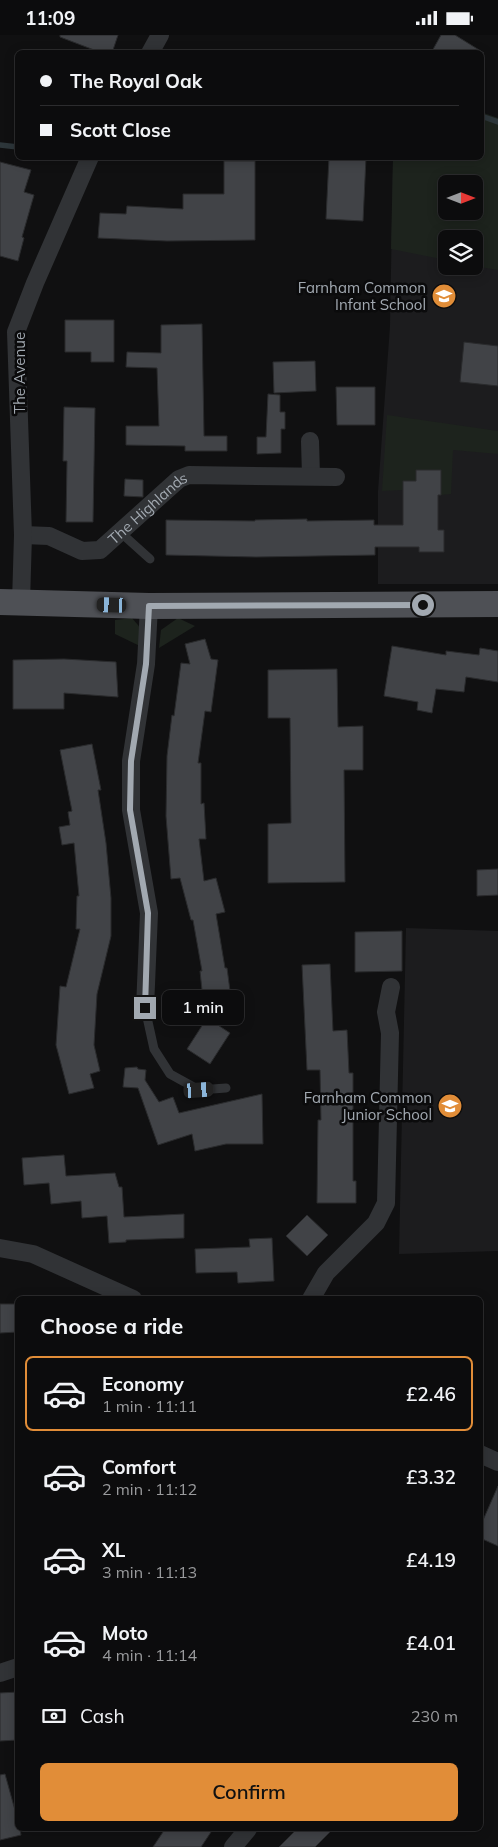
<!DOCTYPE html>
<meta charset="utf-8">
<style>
:root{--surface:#0c0c0d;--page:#151516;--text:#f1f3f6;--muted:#9a9b9d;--line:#2c2c2e;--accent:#e18d38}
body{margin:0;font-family:Mulish,sans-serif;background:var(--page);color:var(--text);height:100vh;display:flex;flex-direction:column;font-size:19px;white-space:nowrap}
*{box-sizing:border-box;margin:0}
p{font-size:16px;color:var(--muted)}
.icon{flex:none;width:28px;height:28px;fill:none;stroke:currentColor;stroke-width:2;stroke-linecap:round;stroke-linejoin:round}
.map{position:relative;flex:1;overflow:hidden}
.panel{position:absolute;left:15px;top:1261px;width:468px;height:535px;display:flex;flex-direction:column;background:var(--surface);border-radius:8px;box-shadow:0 2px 12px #0003,0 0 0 1px var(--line)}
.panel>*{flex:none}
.top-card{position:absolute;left:15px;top:15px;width:469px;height:110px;border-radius:8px;box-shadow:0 2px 12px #0003,0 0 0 1px var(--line);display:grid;align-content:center;height:110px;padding:0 25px;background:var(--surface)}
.needle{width:32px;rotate:90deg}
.buttons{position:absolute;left:438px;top:140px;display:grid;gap:10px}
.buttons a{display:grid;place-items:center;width:45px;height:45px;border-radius:8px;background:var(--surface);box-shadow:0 2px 12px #0003,0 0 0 1px var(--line);font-size:25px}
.end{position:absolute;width:22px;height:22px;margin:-11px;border:6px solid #a2a9b1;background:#111;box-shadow:0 0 0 2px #111}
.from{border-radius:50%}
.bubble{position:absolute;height:35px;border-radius:8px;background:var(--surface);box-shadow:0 2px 12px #0003,0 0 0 1px var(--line);font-size:16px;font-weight:600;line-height:35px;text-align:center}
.car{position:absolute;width:15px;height:30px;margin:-15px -8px;border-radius:6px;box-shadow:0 0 4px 1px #0007;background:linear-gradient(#222 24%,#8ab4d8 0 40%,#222 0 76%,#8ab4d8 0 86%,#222 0)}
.top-card b{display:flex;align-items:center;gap:18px;height:48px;font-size:19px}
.top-card b+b{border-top:1px solid var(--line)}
.top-card i{width:12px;height:12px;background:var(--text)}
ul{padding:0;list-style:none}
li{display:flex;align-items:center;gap:15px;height:75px;margin:0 10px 8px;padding:0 15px;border:2px solid transparent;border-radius:8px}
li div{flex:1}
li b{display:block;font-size:19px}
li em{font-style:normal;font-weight:600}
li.active{border-color:var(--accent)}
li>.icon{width:45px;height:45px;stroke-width:1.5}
h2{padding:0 25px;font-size:22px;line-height:60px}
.pay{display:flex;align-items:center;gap:12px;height:55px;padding:0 25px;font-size:19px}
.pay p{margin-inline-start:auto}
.cta{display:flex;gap:10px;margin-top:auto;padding:10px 25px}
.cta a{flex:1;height:58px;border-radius:8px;background:var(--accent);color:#111;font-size:20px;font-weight:600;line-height:58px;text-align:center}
.status{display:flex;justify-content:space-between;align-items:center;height:35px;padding:0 25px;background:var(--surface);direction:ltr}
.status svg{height:14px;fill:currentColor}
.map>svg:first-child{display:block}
</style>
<div class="status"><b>11:09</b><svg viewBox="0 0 49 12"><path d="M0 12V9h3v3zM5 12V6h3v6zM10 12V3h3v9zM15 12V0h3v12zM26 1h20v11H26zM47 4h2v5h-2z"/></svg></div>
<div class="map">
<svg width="498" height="1812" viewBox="0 0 498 1812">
<rect width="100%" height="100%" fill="#101011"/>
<g fill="#1c1c1e" fill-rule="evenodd">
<path d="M 498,95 L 498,549 L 378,549 L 378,456 L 390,291 L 393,123 L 481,122 ZM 446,149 L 474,149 L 474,176 L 446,176 ZM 446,204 L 474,204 L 474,231 L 446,231 Z"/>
<path d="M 406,893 L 498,896 L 498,1216 L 399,1219 Z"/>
</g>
<g fill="#1d231d" fill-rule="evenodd">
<path d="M 481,77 L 498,83 L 498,235 L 474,231 L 474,204 L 446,204 L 446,225 L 391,214 L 393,123 L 481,122 ZM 446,149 L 474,149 L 474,176 L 446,176 Z"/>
<path d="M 387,380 L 498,396 L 498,419 L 453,415 L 451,459 L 441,460 L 441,435 L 417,435 L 416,446 L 403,455 L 382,456 Z"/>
<path d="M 132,583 L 143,596 L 144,613 L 115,599 L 115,585 Z"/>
<path d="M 178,583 L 195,591 L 159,613 L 161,595 Z"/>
</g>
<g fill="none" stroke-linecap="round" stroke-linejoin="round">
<g stroke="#2d363a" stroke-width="5.5">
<path d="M 481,81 L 498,87"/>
<path d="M 0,110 L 18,112"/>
</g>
</g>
<g fill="#414347" stroke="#2a2b2d">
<path d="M 60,0 L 118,0 L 112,18 L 102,18 L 60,2 Z"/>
<path d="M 441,0 L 455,0 L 484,18 L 431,18 Z"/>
<path d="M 329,122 L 366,122 L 363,186 L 326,184 Z"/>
<path d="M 224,126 L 255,126 L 255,205 L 167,206 L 98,203 L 100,178 L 126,179 L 127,171 L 183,174 L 183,159 L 224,159 Z"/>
<path d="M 0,127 L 31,135 L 24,157 L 34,160 L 22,202 L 24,203 L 18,226 L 0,221 Z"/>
<path d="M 65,285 L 114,285 L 114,327 L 91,327 L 91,317 L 65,317 Z"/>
<path d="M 202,289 L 204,401 L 227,401 L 227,416 L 185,416 L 185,411 L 126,410 L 126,391 L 159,391 L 157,333 L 126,332 L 127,317 L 161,318 L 161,290 Z"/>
<path d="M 464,307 L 498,311 L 498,351 L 460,347 Z"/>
<path d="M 315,326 L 316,356 L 274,358 L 273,327 Z"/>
<path d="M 336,352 L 375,352 L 375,390 L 337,390 Z"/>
<path d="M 268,359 L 280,360 L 280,377 L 285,377 L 285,394 L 281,394 L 281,418 L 257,419 L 257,402 L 266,402 Z"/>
<path d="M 64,372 L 95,373 L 93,487 L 66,487 L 67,426 L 63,426 Z"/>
<path d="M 416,435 L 441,435 L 441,460 L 438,460 L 438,495 L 444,495 L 444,517 L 419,517 L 419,512 L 375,512 L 375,520 L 256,522 L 166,520 L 166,485 L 255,486 L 255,485 L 307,484 L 307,486 L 374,485 L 374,490 L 403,490 L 403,446 L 416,446 Z"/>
<path d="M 125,444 L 143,445 L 143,462 L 124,461 Z"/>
<path d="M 205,604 L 211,624 L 218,625 L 211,677 L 205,676 L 198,728 L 201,728 L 201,769 L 204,768 L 206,804 L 199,804 L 204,846 L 216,843 L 225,877 L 216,879 L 225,933 L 227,933 L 232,971 L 204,974 L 200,936 L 202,936 L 193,885 L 191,885 L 180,843 L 171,844 L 166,781 L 167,721 L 172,680 L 174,681 L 181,628 L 190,629 L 185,609 Z"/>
<path d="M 392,611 L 446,620 L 446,616 L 479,620 L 480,613 L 498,616 L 498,647 L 466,642 L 464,657 L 436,654 L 432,678 L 417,675 L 418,667 L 384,661 Z"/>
<path d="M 64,624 L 116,627 L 118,662 L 64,658 L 64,674 L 13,674 L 13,625 Z"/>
<path d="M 337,634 L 338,692 L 363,691 L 363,735 L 344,735 L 345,847 L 268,848 L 268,789 L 291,788 L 290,683 L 268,683 L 268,635 Z"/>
<path d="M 92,709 L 101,755 L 98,755 L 106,808 L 111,863 L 111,901 L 97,959 L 94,1010 L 100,1036 L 90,1039 L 94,1053 L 69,1059 L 56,1010 L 60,951 L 66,952 L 80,894 L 76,894 L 77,861 L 79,861 L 74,808 L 62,810 L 59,792 L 70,790 L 68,777 L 72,776 L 60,715 Z"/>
<path d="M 498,834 L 498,860 L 477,861 L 477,835 Z"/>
<path d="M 402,896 L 402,936 L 355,937 L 355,897 Z"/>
<path d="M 330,929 L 333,996 L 347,995 L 349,1038 L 353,1038 L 353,1146 L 356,1146 L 356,1168 L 317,1168 L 318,1085 L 321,1085 L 320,1035 L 307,1035 L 302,930 Z"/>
<path d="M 207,983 L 230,998 L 210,1029 L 187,1014 Z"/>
<path d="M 137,1032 L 138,1034 L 146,1035 L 145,1045 L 159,1067 L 173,1062 L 179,1078 L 262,1059 L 263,1109 L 226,1109 L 195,1116 L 192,1099 L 158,1110 L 138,1053 L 123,1052 L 125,1033 Z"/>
<path d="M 64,1120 L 66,1141 L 115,1138 L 119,1152 L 122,1152 L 124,1182 L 184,1179 L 184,1203 L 126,1205 L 126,1207 L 109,1208 L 107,1181 L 82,1183 L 81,1166 L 51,1169 L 49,1148 L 24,1150 L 22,1123 Z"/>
<path d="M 307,1180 L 328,1200 L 307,1221 L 286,1201 Z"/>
<path d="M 272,1203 L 274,1246 L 238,1248 L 237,1237 L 196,1238 L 195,1214 L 250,1212 L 249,1204 Z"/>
<path d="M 0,1269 L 18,1269 L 18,1297 L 0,1298 Z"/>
<path d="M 498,1451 L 498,1511 L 480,1503 L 480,1492 Z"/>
<path d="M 18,1657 L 18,1705 L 0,1706 L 0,1658 Z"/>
<path d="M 5,1739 L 18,1786 L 18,1794 L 20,1794 L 21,1800 L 0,1805 L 0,1740 Z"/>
<path d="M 165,1794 L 213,1794 L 201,1812 L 153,1812 Z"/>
<path d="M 297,1794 L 333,1794 L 315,1812 L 279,1812 Z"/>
</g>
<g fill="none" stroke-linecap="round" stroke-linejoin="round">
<g stroke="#313336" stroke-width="9">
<path d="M 120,497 L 150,524"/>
<path d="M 145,973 L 154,1014 L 170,1039 L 199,1055 L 226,1053"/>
</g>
<g stroke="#313336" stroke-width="18">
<path d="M 150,18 L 160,0"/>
<path d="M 310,406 L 311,441"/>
<path id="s1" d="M 23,500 L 49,501 L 82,516 L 100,515 L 179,444 L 189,440 L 336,442"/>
<path d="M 21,567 L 23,500 L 16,297 L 35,248 L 90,122"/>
<path d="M 145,973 L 149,878 L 131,775 L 131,726 L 146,629 L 149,571"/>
<path d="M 0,1213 L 33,1219 L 133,1264"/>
<path d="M 311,1264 L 326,1238 L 376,1188 L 386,1168 L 390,998 L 386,977 L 391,952"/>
<path d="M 480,1419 L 498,1427"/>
<path d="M 0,1638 L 18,1632"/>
<path d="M 233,1812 L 248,1794"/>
</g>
<path stroke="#4e5055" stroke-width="26" d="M 0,567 L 149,571 L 498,569"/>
</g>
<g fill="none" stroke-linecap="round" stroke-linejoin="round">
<path stroke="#a2a9b1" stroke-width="6" d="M 145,973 L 148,878 L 130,775 L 131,726 L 146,629 L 149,571 L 423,570"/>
</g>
<defs>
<symbol id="school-disc" viewBox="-11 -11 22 22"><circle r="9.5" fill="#e18d38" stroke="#0b0b0c"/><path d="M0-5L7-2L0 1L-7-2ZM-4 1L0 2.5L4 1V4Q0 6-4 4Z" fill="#fff"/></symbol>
</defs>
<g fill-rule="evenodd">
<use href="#school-disc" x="430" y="247" width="28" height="28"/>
<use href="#school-disc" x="436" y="1057" width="28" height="28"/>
</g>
<g text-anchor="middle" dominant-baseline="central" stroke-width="5" stroke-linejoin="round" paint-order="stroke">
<g font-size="15" fill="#a2a9b1" stroke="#0b0b0c" text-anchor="end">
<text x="426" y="252">Farnham Common<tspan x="426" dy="17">Infant School</tspan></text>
<text x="432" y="1062">Farnham Common<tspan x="432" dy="17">Junior School</tspan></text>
</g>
<g font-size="15" fill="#a2a9b1" stroke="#0b0b0c">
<text transform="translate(19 338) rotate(-90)">The Avenue</text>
<text stroke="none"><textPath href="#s1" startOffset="144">The Highlands</textPath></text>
</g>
</g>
</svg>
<div class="buttons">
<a><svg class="needle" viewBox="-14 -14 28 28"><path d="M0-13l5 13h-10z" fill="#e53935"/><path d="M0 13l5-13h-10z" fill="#9a9b9d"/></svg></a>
<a><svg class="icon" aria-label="layers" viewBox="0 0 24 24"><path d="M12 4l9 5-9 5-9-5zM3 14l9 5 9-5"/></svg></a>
</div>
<i class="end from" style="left:423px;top:570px"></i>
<i class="end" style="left:145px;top:973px"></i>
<div class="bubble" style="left:162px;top:955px;width:82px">1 min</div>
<i class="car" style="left:112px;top:570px;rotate:272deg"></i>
<i class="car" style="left:199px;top:1055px;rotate:86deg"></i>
<div class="top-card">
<b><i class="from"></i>The Royal Oak</b>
<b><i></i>Scott Close</b>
</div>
<section class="panel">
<h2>Choose a ride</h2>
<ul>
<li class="active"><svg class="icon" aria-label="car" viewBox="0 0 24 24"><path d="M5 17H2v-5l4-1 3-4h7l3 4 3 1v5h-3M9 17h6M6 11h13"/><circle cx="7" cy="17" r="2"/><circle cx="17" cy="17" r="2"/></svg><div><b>Economy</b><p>1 min · 11:11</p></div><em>£2.46</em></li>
<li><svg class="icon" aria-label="car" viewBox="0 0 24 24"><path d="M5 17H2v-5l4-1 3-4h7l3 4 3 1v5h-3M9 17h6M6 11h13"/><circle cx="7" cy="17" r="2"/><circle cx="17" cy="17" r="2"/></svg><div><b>Comfort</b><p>2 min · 11:12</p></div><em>£3.32</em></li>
<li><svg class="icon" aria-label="car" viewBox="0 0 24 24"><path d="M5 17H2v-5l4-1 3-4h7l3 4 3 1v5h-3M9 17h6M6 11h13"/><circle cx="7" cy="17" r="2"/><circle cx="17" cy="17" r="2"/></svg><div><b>XL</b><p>3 min · 11:13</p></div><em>£4.19</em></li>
<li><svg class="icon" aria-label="car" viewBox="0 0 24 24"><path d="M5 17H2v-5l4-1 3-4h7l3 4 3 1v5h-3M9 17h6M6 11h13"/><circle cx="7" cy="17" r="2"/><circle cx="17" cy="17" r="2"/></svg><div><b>Moto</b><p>4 min · 11:14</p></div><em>£4.01</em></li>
</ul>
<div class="pay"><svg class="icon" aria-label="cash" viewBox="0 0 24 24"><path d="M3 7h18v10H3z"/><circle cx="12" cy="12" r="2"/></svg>Cash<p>230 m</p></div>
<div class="cta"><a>Confirm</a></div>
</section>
</div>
